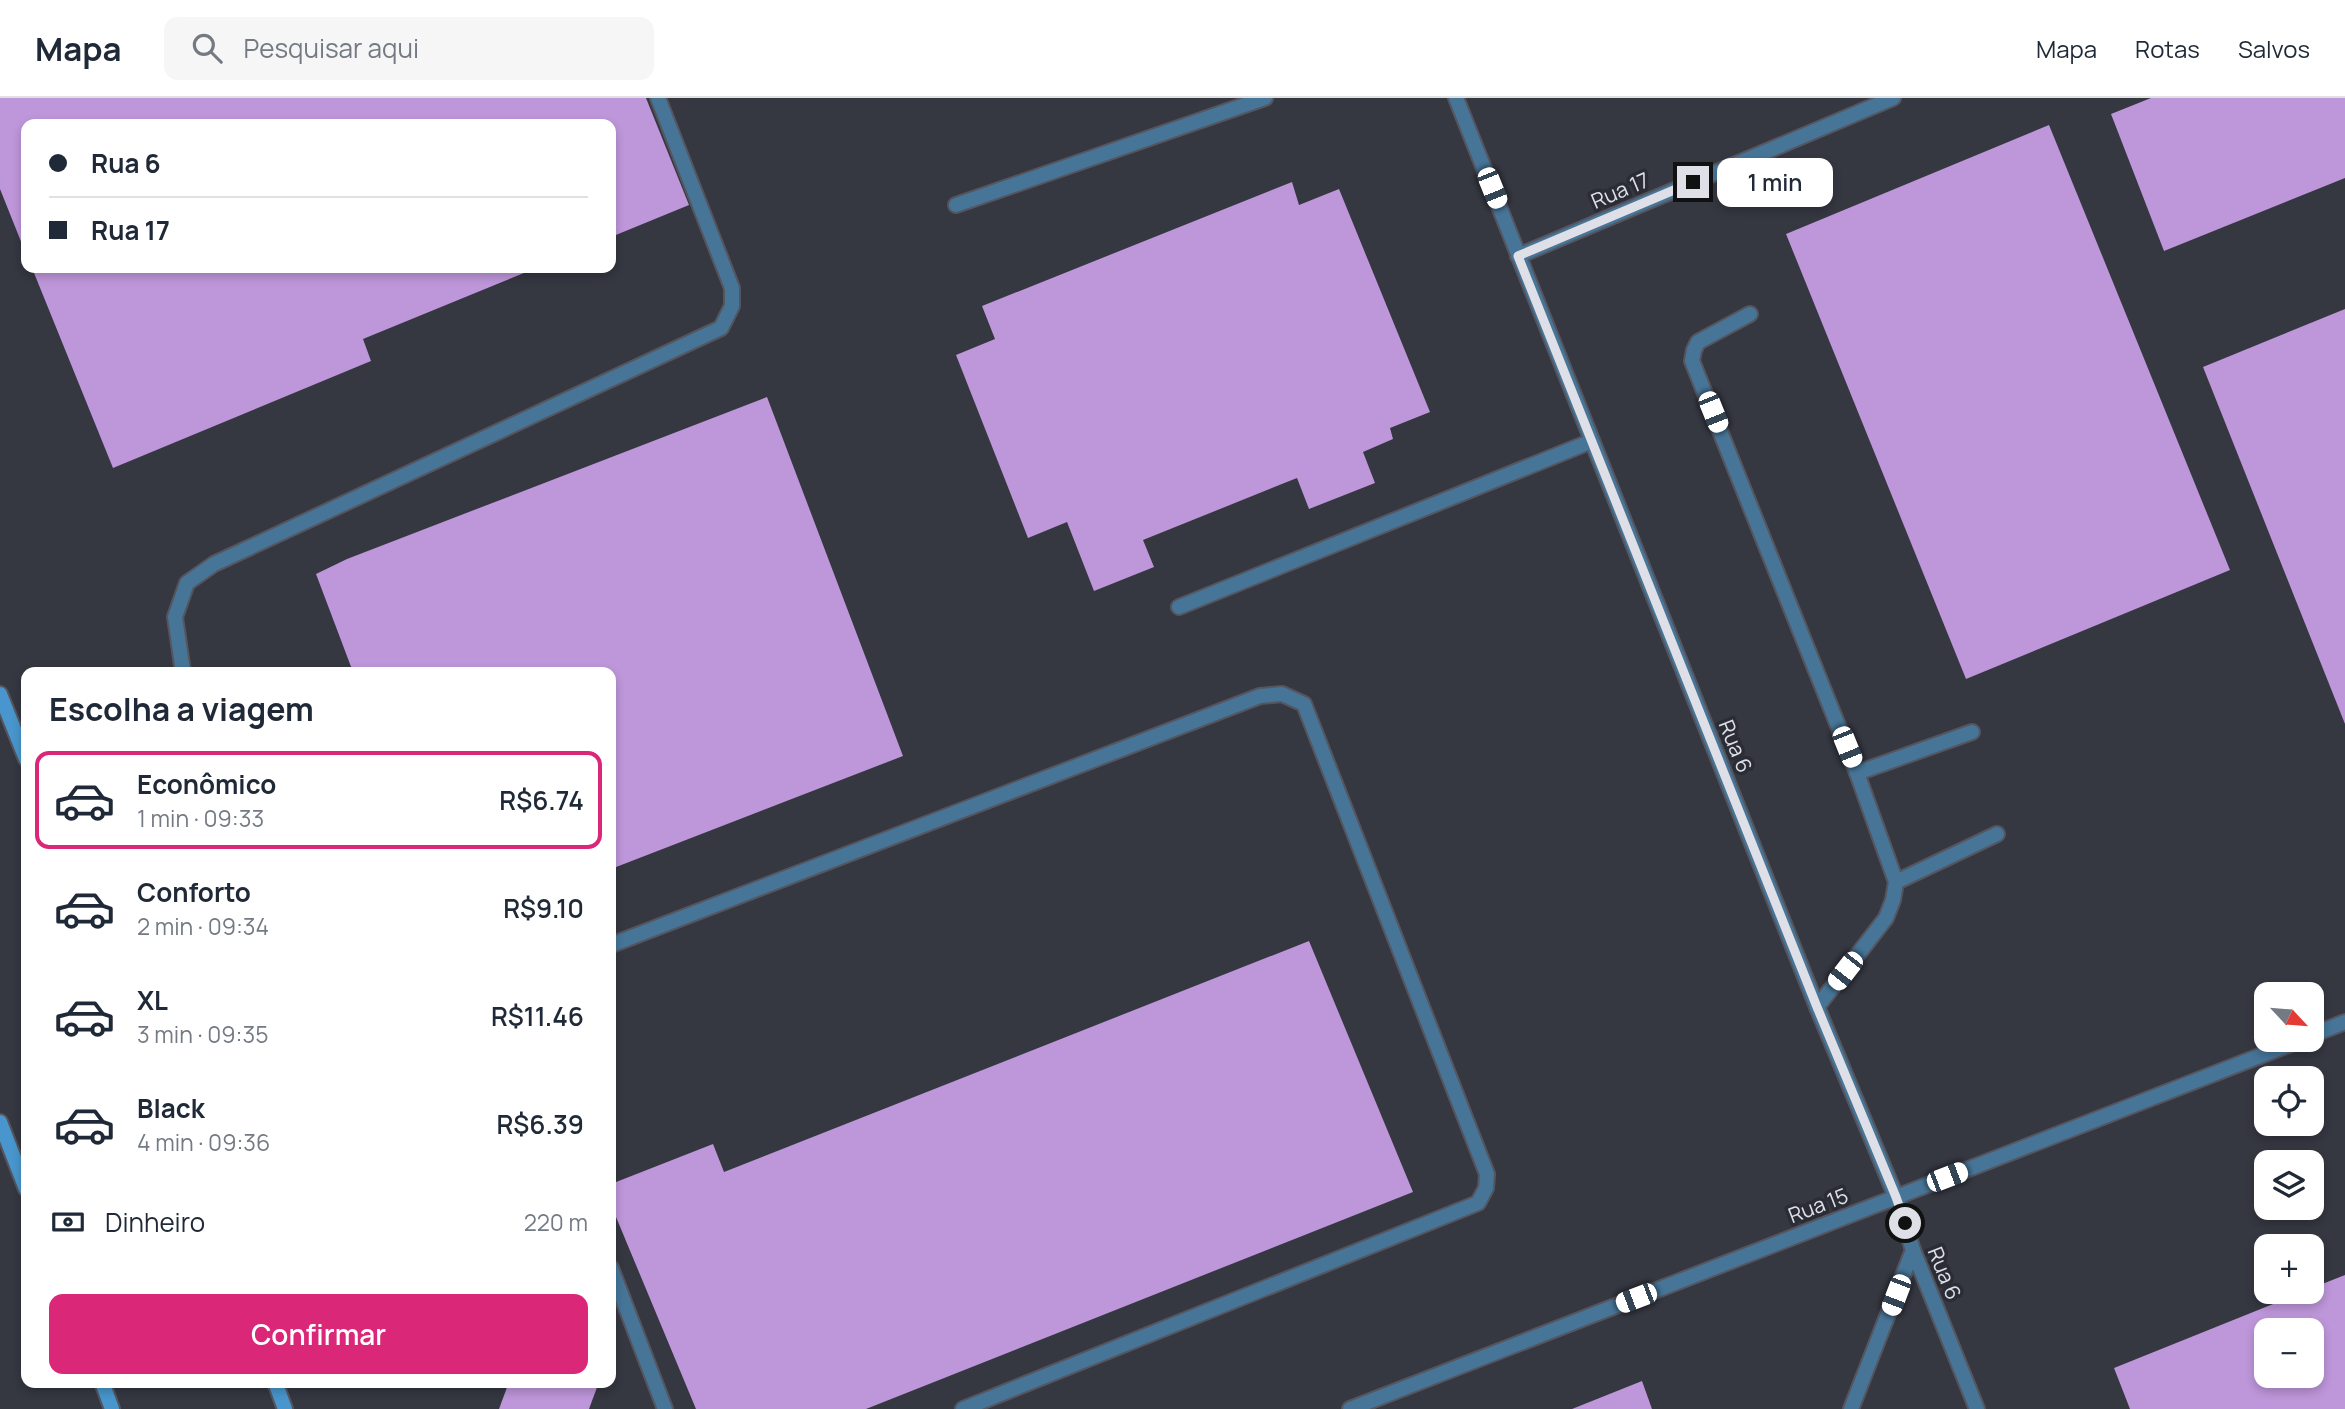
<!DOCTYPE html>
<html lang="pt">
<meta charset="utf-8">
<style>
:root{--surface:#fff;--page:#f6f6f7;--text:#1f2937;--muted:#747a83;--line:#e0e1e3;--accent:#db2777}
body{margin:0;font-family:Manrope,sans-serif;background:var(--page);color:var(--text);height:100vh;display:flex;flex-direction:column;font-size:26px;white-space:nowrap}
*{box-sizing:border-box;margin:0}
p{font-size:23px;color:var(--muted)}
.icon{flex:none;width:38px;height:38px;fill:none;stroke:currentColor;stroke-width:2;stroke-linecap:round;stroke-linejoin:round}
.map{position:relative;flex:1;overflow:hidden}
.details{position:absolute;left:21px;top:569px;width:595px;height:721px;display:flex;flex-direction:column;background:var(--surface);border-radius:14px;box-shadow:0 4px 10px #0003}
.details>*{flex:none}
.banner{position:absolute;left:21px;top:21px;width:595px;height:154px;border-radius:14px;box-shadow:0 4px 10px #0003;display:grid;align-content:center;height:154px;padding:0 28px;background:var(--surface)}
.needle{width:46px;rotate:116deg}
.buttons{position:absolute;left:2254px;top:884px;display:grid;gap:14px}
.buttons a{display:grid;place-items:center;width:70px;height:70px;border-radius:14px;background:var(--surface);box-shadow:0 4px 10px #0003;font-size:35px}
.end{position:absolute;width:32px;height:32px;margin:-16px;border:9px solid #dfe0e7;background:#111;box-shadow:0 0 0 4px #111}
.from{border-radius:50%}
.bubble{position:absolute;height:49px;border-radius:14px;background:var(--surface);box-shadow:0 4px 10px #0003;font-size:23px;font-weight:600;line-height:49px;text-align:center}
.car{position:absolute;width:21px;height:42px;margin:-21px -10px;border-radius:9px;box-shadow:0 0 5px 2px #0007;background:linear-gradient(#fff 24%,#345 0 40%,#fff 0 76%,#345 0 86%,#fff 0)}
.banner b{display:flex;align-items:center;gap:24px;height:66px;font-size:26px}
.banner b+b{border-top:2px solid var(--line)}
.banner i{width:18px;height:18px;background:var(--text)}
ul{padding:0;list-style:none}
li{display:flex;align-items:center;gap:21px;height:98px;margin:0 14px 10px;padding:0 14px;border:4px solid transparent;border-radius:14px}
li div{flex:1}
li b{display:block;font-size:26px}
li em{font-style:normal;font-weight:600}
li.active{border-color:var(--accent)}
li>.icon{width:63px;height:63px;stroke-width:1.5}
h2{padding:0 28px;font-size:32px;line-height:84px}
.pay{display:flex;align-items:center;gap:18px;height:77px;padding:0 28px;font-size:26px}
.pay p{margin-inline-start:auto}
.button{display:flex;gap:14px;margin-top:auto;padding:14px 28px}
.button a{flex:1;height:80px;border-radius:14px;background:var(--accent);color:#fff;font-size:28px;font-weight:600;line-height:80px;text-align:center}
header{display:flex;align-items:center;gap:42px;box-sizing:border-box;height:98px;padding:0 35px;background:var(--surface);border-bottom:2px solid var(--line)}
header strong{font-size:33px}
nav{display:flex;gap:38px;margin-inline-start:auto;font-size:24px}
.search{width:490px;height:63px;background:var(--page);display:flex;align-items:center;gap:18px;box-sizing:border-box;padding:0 24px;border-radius:14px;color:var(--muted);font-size:26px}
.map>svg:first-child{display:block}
</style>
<header>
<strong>Mapa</strong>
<div class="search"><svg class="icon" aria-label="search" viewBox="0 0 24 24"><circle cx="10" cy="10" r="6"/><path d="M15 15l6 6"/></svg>Pesquisar aqui</div>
<nav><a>Mapa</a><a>Rotas</a><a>Salvos</a></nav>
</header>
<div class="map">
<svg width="2345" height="1311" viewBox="0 0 2345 1311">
<rect width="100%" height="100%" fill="#353741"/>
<g fill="#be96da" fill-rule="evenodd">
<path d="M 0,0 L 646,0 L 689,107 L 611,139 L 611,26 L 26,26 L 26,156 L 0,91 Z"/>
<path d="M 2151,0 L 2345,0 L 2345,80 L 2164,153 L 2111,16 Z"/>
<path d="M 2049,27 L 2230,472 L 1966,581 L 1786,136 Z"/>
<path d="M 1292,84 L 1299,107 L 1339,91 L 1430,314 L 1390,330 L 1393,341 L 1363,354 L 1375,385 L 1309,411 L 1297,380 L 1143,442 L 1154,469 L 1094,493 L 1067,424 L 1028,440 L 956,257 L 995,241 L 982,208 Z"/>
<path d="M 32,170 L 536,170 L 363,241 L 371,263 L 113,370 Z"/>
<path d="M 2345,211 L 2345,626 L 2203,269 Z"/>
<path d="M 767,299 L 903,658 L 611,771 L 611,574 L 353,574 L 316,476 L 347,461 Z"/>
<path d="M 1309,843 L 1413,1094 L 866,1311 L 696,1311 L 611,1107 L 611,1086 L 713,1046 L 724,1074 Z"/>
<path d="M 2345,1177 L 2345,1311 L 2130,1311 L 2114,1270 L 2303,1194 L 2312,1194 L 2312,1190 ZM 2266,1232 L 2312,1232 L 2312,1278 L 2266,1278 Z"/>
<path d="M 1642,1283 L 1652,1311 L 1572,1311 Z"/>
<path d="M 509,1284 L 599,1284 L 589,1311 L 499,1311 Z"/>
</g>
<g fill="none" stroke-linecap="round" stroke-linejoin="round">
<defs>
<g id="lane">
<path d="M 956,107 L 1265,0"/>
<path d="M 1750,216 L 1698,244 L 1694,252 L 1692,263 L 1857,675 L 1896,784 L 1893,802 L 1886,820 L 1817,909"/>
<path d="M 1179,509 L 1592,343"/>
<path d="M 183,574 L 175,519 L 187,485 L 214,466 L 721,230 L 732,208 L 732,190 L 658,0"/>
<path d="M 1857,675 L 1972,634"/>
<path d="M 1896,784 L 1997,736"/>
<path d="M 611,847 L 1260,598 L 1282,596 L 1304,606 L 1487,1076 L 1486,1090 L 1478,1105 L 963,1311"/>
<path d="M 611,1170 L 665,1311"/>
<path d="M 1851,1311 L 1913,1152"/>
</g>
<g id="street">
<path d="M 1456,0 L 1817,909 L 1896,1099 L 1913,1152 L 1977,1311"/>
<path d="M 1518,158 L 1893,0"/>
<path d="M 2312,937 L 2345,924"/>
<path d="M 1350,1311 L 2301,942"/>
</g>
<g id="secondary">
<path d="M 0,596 L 26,661"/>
<path d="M 0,1024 L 26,1091"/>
<path d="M 102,1284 L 112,1311"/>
<path d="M 275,1284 L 285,1311"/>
</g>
</defs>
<use href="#lane" stroke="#54555f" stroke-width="18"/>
<use href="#street" stroke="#54555f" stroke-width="18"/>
<use href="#secondary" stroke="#54555f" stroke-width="18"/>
<use href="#lane" stroke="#467598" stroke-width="14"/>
<use href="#street" stroke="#467598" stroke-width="14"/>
<use href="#secondary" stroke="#4896cd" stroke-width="14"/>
</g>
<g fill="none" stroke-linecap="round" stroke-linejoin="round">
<path stroke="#dfe0e7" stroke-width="9" d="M 1693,84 L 1518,158 L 1817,909 L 1896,1099 L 1905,1125"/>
</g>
<g text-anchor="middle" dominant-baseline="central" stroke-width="7" stroke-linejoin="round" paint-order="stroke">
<g font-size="21" fill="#dfe0e7" stroke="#2b2d36">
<text transform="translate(1620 92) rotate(-23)">Rua 17</text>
<text transform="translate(1736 648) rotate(68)">Rua 6</text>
<text transform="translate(1818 1107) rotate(-21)">Rua 15</text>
<text transform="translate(1945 1175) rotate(68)">Rua 6</text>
</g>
</g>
</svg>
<div class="buttons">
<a><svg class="needle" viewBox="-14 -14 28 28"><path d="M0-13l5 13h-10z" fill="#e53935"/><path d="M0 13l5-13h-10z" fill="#747a83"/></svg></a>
<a><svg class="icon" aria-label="locate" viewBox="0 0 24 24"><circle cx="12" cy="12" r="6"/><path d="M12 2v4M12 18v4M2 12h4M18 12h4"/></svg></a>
<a><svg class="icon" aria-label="layers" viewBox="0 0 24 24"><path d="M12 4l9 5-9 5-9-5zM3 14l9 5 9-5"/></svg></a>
<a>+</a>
<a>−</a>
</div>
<i class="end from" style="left:1905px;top:1125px"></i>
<i class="end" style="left:1693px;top:84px"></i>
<div class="bubble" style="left:1717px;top:60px;width:116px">1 min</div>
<i class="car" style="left:1492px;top:90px;rotate:158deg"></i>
<i class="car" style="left:1713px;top:314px;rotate:158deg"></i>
<i class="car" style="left:1847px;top:649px;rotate:158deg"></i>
<i class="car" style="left:1845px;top:873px;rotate:218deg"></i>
<i class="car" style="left:1947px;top:1079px;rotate:69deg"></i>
<i class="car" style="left:1896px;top:1197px;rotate:201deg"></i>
<i class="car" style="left:1636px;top:1200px;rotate:249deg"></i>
<div class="banner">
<b><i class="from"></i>Rua 6</b>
<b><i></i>Rua 17</b>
</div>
<section class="details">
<h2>Escolha a viagem</h2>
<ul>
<li class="active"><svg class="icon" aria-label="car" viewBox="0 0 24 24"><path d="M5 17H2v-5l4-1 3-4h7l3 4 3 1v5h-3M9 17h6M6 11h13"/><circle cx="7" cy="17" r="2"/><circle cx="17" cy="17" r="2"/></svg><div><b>Econômico</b><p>1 min · 09:33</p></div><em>R$6.74</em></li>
<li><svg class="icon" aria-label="car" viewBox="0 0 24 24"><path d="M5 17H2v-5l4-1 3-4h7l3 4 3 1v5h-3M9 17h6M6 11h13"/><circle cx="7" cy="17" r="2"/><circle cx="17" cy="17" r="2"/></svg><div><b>Conforto</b><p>2 min · 09:34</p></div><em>R$9.10</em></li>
<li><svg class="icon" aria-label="car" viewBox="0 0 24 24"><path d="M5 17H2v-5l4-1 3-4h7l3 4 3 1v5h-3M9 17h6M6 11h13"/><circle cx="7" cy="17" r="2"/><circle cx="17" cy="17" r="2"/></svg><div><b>XL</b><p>3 min · 09:35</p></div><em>R$11.46</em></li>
<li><svg class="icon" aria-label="car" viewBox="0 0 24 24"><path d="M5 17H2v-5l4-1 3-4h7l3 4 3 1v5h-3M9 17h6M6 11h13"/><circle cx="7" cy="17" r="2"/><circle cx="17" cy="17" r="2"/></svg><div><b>Black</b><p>4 min · 09:36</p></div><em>R$6.39</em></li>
</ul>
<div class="pay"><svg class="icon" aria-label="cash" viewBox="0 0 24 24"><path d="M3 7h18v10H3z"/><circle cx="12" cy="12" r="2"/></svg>Dinheiro<p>220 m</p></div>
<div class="button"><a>Confirmar</a></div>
</section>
</div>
